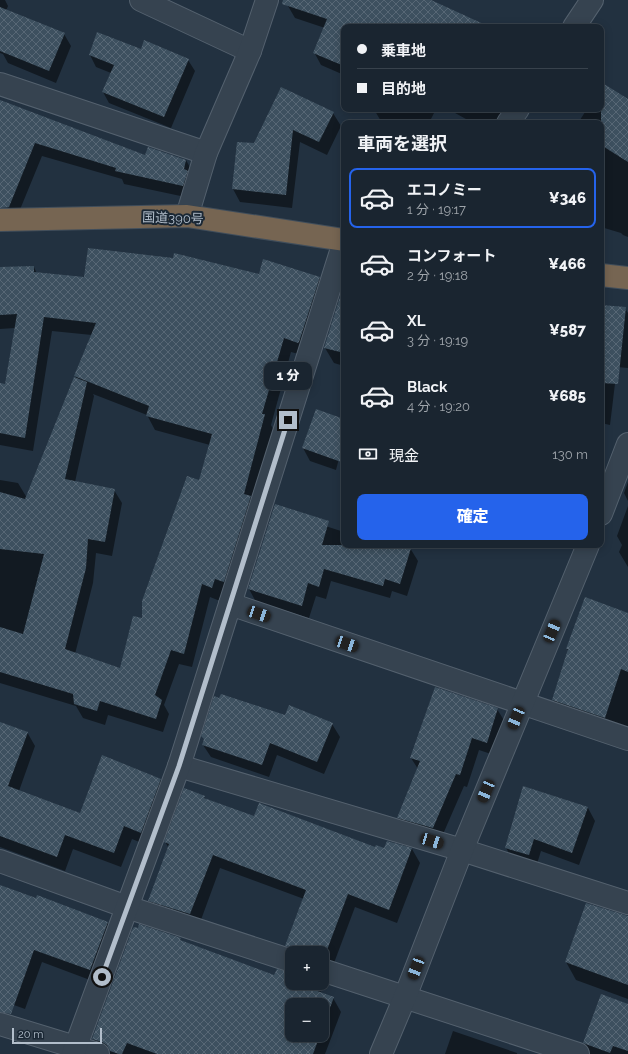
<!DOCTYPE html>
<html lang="ja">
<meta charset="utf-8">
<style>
:root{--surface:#1a2530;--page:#232d38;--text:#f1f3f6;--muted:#9fa5ab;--line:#38424c;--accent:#2563eb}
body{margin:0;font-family:Raleway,"Noto Sans JP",sans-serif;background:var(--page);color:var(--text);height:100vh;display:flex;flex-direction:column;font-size:15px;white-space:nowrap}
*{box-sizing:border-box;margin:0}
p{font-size:13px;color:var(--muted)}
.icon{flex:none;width:22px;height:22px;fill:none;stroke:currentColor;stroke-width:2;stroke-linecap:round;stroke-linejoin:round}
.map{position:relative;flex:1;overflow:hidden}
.details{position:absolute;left:341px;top:120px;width:263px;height:428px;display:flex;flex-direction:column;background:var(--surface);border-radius:8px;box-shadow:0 2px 10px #0003,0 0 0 1px var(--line)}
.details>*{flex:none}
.top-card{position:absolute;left:341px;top:24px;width:263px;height:88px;border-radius:8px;box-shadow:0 2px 10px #0003,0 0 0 1px var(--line);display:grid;align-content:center;height:88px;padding:0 16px;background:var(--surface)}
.fabs{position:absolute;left:285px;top:946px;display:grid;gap:8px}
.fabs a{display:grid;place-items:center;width:44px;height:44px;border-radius:8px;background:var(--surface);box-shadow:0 2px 10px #0003,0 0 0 1px var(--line);font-size:20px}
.scale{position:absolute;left:12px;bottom:10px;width:90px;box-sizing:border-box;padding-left:4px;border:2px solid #b2becb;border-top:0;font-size:11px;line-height:14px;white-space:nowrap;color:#b2becb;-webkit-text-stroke:3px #1b2835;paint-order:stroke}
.end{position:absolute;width:18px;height:18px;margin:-9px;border:5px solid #b2becb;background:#111;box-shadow:0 0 0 2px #111}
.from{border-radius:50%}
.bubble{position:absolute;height:28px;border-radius:8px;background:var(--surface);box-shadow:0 2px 10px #0003,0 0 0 1px var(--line);font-size:13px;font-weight:800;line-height:28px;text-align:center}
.car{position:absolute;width:12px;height:24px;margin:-12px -6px;border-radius:5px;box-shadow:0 0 3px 1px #0007;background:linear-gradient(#222 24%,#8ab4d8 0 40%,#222 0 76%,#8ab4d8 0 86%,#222 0)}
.top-card b{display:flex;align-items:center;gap:14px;height:38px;font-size:15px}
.top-card b+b{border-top:1px solid var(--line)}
.top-card i{width:10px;height:10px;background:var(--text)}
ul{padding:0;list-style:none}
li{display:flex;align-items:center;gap:12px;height:60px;margin:0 8px 6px;padding:0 8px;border:2px solid transparent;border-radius:8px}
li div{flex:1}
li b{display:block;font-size:15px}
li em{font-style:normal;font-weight:800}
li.active{border-color:var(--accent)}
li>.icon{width:36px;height:36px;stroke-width:1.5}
h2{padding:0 16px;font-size:18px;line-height:48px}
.pay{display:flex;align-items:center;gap:10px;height:44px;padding:0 16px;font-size:15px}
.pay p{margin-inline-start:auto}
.button{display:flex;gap:8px;margin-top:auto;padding:8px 16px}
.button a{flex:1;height:46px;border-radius:8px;background:var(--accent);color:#fff;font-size:16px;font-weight:800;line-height:46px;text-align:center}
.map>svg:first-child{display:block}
</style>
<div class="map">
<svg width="628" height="1054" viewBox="0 0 628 1054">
<defs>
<pattern id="building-cross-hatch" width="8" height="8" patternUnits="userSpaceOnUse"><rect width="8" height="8" fill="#3d505f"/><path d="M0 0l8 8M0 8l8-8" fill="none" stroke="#576775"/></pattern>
</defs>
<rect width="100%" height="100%" fill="#223140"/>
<g fill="#0007" fill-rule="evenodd">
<path d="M 0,0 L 5,0 L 8,6 L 6,11 L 64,34 L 71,46 L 56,83 L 8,63 L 3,54 L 0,53 Z"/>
<path d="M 290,0 L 429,0 L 471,27 L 344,27 L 344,75 L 321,65 L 314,52 L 325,28 L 295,18 L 288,6 Z"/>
<path d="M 141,50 L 188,60 L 195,71 L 171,128 L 109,103 L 103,92 L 111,73 L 96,67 L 90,55 Z"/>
<path d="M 601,83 L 628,100 L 628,237 L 623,235 L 621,233 L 601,227 L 601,123 L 578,123 L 587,109 L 601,109 Z"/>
<path d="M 0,101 L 146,156 L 186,160 L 193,173 L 190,198 L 124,184 L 122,179 L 42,156 L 19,212 L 0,204 Z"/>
<path d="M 377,109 L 436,109 L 429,123 L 382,123 L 375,111 Z"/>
<path d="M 448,109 L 515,109 L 507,123 L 473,123 Z"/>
<path d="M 333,113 L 341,126 L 327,155 L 300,142 L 292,208 L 240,202 L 233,189 L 238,143 L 254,144 Z"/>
<path d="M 34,267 L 37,274 L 85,278 L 259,275 L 319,278 L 327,291 L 306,356 L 291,352 L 271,425 L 273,429 L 253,502 L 220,601 L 210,597 L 192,667 L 179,664 L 164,705 L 169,714 L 163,732 L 108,715 L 105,725 L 83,718 L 76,706 L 0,683 L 0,480 L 18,483 L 27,498 L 78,380 L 75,376 L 92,335 L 52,331 L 33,451 L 0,445 L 0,384 L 6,385 L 15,328 L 0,329 L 0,268 ZM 93,394 L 147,415 L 155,430 L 210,445 L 199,481 L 143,619 L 121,669 L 75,654 L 93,583 L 96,553 L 112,556 L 122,503 L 114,490 L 75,482 L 94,396 Z"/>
<path d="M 344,287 L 344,366 L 334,363 L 325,348 Z"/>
<path d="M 601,306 L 625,308 L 628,313 L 628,368 L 617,367 L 610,425 L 601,423 Z"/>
<path d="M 344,428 L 344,439 L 336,470 L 310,461 L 303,448 Z"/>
<path d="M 628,482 L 628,501 L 624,493 Z"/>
<path d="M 628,506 L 628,567 L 619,552 L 622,545 L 617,536 Z"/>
<path d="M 316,523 L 341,531 L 342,528 L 344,529 L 344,545 L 400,545 L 410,548 L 418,561 L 407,596 L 392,591 L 390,598 L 331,581 L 326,599 L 316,596 L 309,618 L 256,602 L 249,589 Z"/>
<path d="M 628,614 L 628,737 L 562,716 L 553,700 L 568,651 L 567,649 Z"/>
<path d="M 497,709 L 505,722 L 494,755 L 479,750 L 467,787 L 464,786 L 440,841 L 405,830 L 398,818 L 418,769 L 411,758 Z"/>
<path d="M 285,717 L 332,724 L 340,737 L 324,774 L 277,755 L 269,777 L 211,757 L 203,745 Z"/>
<path d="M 0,723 L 27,732 L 35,746 L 19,791 L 80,814 L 160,779 L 168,793 L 149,846 L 132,839 L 121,867 L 73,849 L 65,871 L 0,847 Z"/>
<path d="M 524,787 L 588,808 L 595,821 L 579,865 L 541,851 L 536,867 L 513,860 L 506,848 Z"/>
<path d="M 204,797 L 206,799 L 254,817 L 384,850 L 388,842 L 412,849 L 420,863 L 397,923 L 355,907 L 331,971 L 322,974 L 322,953 L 292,953 L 292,955 L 287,946 L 304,899 L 220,868 L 198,928 L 157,914 L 149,901 L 169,848 L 165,842 Z"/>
<path d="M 0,886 L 108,923 L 115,935 L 98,983 L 42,962 L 25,1009 L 0,1000 Z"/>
<path d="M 628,917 L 628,999 L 576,980 L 566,962 Z"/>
<path d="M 180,939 L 182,942 L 275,977 L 292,974 L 292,983 L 317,983 L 317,985 L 322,994 L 333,998 L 341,1012 L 325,1054 L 105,1054 L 101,1053 L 93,1039 ZM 292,1005 L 322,1005 L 322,1035 L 292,1035 Z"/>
<path d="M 628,1005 L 628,1054 L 590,1054 L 584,1043 Z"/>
<path d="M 453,1031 L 517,1053 L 517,1054 L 445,1054 Z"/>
</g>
<g fill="url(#building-cross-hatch)">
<path d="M 283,0 L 431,0 L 490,27 L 344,27 L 344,66 L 313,53 L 327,19 L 282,4 Z"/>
<path d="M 0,7 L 65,33 L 49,71 L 0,51 Z"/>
<path d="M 97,32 L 141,49 L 144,40 L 189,59 L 164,117 L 102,92 L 114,65 L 89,55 Z"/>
<path d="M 601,82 L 628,99 L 628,162 L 601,145 Z"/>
<path d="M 281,87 L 334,112 L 319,142 L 293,130 L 286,195 L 232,189 L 237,142 L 254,143 Z"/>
<path d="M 0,100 L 145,155 L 148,147 L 186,160 L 184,169 L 188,171 L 183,186 L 115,171 L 116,168 L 35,143 L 9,207 L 0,208 Z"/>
<path d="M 88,248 L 173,258 L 174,253 L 259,274 L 263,259 L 320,277 L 299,342 L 298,343 L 284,338 L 262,414 L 265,414 L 244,494 L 251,496 L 224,582 L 215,579 L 212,588 L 202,584 L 184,654 L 171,650 L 155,695 L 162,700 L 156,719 L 100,701 L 97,711 L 74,704 L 73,694 L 0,672 L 0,627 L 23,634 L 44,554 L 0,549 L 0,492 L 25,499 L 74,377 L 87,382 L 65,479 L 115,489 L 105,542 L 88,539 L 86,568 L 65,649 L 120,668 L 133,616 L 142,618 L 142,601 L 187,476 L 199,480 L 212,434 L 146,416 L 149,406 L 74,376 L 96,323 L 44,317 L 25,438 L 0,433 L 0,383 L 5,384 L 17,314 L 0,315 L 0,267 L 34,266 L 34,272 L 84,277 Z"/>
<path d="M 344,284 L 344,353 L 324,348 Z"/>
<path d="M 601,305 L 626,307 L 618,384 L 601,383 Z"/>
<path d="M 316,409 L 344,419 L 344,463 L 302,448 Z"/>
<path d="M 275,504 L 329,521 L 322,545 L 412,545 L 400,584 L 385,579 L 383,586 L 324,569 L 319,587 L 308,583 L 302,606 L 248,589 Z"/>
<path d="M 585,597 L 628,613 L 628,672 L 621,669 L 605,718 L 552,700 L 568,649 L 566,649 Z"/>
<path d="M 435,687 L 498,708 L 487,743 L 472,738 L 460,775 L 456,774 L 433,828 L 397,818 L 420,761 L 410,758 Z"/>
<path d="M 221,694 L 285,715 L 289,705 L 333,723 L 317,762 L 270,743 L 262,765 L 202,745 L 204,739 L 201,736 L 214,696 L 219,698 Z"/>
<path d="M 0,722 L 28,732 L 8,786 L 80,813 L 102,755 L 161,779 L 141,833 L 124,826 L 114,853 L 65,835 L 57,857 L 0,836 Z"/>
<path d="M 523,786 L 588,807 L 572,853 L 534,839 L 529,855 L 505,848 Z"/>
<path d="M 184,788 L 205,796 L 204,798 L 254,816 L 259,803 L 375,847 L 376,845 L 384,848 L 387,841 L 412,848 L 389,910 L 348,894 L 324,958 L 322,958 L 322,953 L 302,953 L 296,949 L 285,946 L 306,890 L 213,855 L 190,914 L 148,901 L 169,844 L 164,842 Z"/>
<path d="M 0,885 L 36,898 L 37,895 L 108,922 L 90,970 L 34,950 L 11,1014 L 0,1012 Z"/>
<path d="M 586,903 L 628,916 L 628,985 L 565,962 Z"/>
<path d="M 139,924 L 181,938 L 180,940 L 274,975 L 277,969 L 292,973 L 292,983 L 314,983 L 312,989 L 334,997 L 322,1029 L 322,1005 L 292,1005 L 292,1035 L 320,1035 L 313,1054 L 157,1054 L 127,1043 L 122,1054 L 119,1054 L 110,1051 L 107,1045 L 102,1042 L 92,1039 L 132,930 L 134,927 L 138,928 Z"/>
<path d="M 601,994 L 628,1004 L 628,1051 L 613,1046 L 610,1053 L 583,1043 Z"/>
</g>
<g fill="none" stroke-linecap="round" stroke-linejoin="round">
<defs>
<g id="minor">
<path d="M 141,0 L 250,51"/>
<path d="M 574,27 L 592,0"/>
<path d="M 0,84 L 206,153"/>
<path d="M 508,123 L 518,109"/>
<path d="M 187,216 L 206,153 L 250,51 L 267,0"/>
<path d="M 601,514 L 628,444"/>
<path d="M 230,604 L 628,739"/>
<path d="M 179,766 L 462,850 L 628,903"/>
<path d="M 0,861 L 127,907 L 292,961"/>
<path d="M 322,970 L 578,1054"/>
<path d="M 0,1024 L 98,1054"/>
<path d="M 73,1054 L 179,766 L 344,242"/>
<path d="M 381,1054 L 405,997 L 462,850 L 588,545"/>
</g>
<g id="highway">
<path d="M 0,220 L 187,216 L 344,240"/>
<path d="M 601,275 L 628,278"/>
</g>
</defs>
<use href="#minor" stroke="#54616e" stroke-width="24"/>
<use href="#highway" stroke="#414e5b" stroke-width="24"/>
<use href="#minor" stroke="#364350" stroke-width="22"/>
<use href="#highway" stroke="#766552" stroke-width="22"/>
</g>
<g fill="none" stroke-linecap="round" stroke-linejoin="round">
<path stroke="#b2becb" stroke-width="5" d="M 102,977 L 179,766 L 288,420"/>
</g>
<g text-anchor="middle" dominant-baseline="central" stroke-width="4" stroke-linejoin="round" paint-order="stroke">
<g font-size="13" fill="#b2becb" stroke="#1b2835">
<text transform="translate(173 218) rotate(2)">国道390号</text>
</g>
</g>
</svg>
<div class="fabs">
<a>+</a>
<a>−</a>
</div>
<div class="scale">20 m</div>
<i class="end from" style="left:102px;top:977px"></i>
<i class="end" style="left:288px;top:420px"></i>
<div class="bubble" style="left:264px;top:362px;width:48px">1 分</div>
<i class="car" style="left:259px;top:614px;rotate:109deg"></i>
<i class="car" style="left:552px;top:631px;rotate:23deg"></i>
<i class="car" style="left:347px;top:644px;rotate:109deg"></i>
<i class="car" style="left:516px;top:718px;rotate:203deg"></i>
<i class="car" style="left:486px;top:791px;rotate:203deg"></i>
<i class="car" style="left:432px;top:841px;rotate:107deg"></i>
<i class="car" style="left:416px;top:968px;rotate:201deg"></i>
<div class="top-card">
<b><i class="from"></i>乗車地</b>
<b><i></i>目的地</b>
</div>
<section class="details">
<h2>車両を選択</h2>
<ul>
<li class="active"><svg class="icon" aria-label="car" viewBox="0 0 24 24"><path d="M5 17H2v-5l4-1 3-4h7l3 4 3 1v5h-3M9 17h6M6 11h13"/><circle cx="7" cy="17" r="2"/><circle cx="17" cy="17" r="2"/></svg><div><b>エコノミー</b><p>1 分 · 19:17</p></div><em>¥346</em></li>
<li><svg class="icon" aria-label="car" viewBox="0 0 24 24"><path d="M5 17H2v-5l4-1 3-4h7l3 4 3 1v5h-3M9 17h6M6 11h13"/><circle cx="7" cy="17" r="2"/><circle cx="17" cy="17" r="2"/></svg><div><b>コンフォート</b><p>2 分 · 19:18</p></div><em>¥466</em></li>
<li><svg class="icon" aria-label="car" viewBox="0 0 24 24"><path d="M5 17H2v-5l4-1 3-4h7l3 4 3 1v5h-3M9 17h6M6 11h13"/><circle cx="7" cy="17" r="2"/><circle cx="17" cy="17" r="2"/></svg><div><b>XL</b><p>3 分 · 19:19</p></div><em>¥587</em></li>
<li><svg class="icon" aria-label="car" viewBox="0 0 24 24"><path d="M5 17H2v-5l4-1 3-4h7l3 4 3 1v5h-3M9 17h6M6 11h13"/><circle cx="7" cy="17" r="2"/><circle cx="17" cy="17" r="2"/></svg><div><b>Black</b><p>4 分 · 19:20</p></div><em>¥685</em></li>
</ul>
<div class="pay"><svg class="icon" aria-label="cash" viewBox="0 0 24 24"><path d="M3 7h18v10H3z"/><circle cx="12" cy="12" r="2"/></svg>現金<p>130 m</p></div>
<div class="button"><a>確定</a></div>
</section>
</div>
